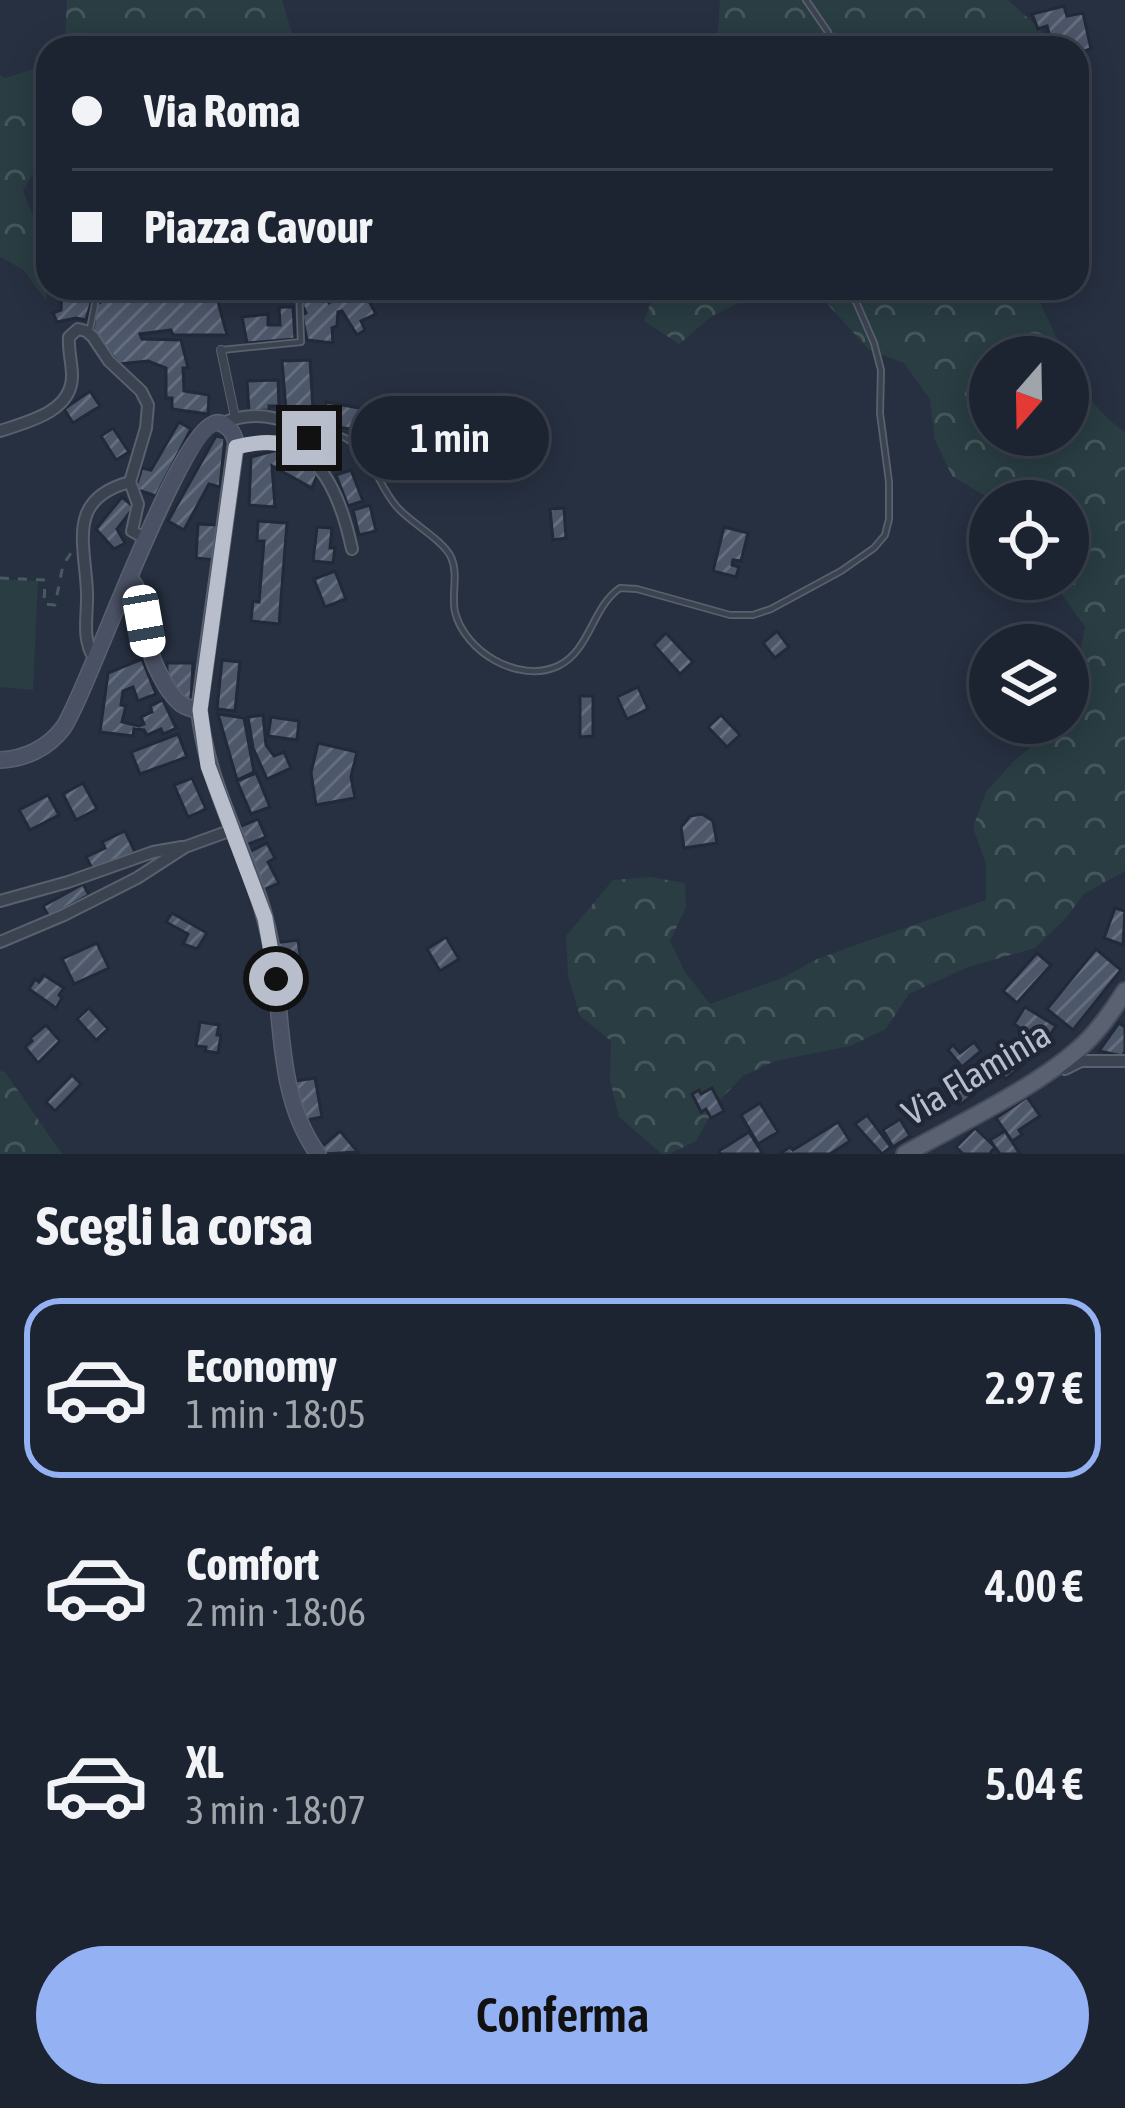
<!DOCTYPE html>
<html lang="it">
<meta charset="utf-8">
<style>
:root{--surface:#1d2431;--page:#252c39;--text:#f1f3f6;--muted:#a0a4ab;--line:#3b414d;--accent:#94b1f4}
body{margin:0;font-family:"Asap Condensed",sans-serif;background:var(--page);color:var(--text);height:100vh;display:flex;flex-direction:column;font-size:45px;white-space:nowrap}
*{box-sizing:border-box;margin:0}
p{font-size:39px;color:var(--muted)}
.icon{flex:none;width:66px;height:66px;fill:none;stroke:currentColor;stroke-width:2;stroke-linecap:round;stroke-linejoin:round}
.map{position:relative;height:1154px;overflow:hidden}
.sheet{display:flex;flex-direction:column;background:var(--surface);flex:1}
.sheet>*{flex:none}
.top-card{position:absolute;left:36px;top:36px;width:1053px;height:264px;border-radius:36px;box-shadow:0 6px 30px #0003,0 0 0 3px var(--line);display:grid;align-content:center;height:264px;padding:0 36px;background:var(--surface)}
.needle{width:78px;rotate:200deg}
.fabs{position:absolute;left:969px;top:336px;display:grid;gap:24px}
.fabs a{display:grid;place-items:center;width:120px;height:120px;border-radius:50%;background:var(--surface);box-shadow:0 6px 30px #0003,0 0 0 3px var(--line);font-size:60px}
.end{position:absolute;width:54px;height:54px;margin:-27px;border:15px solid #b8becb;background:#111;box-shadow:0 0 0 6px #111}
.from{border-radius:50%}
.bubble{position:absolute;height:84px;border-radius:42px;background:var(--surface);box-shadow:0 6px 30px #0003,0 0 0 3px var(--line);font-size:39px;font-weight:600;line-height:84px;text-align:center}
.car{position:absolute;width:36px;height:72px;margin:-36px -18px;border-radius:15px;box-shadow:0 0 9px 3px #0007;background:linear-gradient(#fff 24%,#345 0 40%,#fff 0 76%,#345 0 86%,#fff 0)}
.top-card b{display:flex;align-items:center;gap:42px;height:114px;font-size:45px}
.top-card b+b{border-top:3px solid var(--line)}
.top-card i{width:30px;height:30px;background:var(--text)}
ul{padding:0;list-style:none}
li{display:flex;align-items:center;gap:36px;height:180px;margin:0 24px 18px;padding:0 12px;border:6px solid transparent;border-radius:36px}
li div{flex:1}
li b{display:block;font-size:45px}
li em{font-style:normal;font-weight:600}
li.active{border-color:var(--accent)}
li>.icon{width:108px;height:108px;stroke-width:1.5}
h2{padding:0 36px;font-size:54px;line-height:144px}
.cta{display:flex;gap:24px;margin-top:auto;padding:24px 36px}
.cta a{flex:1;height:138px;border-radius:72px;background:var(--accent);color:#111;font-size:48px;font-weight:600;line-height:138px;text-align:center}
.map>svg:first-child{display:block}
</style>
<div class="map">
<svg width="1125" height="1154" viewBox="0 0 1125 1154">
<defs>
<pattern id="forest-crowns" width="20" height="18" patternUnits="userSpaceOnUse" patternTransform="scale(3)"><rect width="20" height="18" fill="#293d42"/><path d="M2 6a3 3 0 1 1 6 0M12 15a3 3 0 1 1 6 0" fill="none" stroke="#46575c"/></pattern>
<pattern id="building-hatch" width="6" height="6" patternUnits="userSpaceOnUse" patternTransform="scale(3)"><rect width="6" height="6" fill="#4d576a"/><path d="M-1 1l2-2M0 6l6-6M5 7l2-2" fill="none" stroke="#656d7e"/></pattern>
</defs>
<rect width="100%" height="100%" fill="#273041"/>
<g fill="url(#forest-crowns)">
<path d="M 67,0 L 282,0 L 296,48 L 58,48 L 65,41 Z"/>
<path d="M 720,0 L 1008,0 L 1041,30 L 1046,48 L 717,48 Z"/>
<path d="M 48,58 L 48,153 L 42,158 L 23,191 L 48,252 L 46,301 L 24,270 L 0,257 L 0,75 L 5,78 L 38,68 Z"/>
<path d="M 656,288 L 769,288 L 712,316 L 679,344 L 644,321 Z"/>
<path d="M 813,288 L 1033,288 L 1066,357 L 990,357 L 990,435 L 1068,435 L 1068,362 C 1083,390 1098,414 1125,432 L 1125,871 L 1084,894 L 1065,919 L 1035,948 L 968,967 L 909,994 L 886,1029 L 850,1046 L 775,1061 L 743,1076 L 717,1103 L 696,1141 L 669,1154 L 662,1154 L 619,1117 L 610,1080 L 611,1041 L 580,1016 L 568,976 L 566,936 L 613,880 L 650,877 L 685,883 L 686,907 L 670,941 L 685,972 L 710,1004 L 782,978 L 815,960 L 850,947 L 986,900 L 986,864 L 973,827 L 986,792 L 1013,762 L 1041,739 L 1052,723 L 1068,723 C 1068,690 1079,660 1085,627 L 1051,579 L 1068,579 L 1068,501 L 994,501 L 952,476 L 935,440 L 930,399 L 904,363 L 869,350 Z"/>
<path d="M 0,1071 L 5,1072 L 62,1154 L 0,1154 Z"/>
</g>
<path fill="#293d42" d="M 0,579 L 38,581 L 33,690 L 0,687 Z"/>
<g fill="url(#building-hatch)" stroke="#222938" stroke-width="3">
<path d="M 1064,6 L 1067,16 L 1083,13 L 1091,49 L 1077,53 L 1077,48 L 1053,48 L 1047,26 L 1038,29 L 1032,14 Z"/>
<path d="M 62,288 L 82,288 L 81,294 L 92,300 L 86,320 L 76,318 L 57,322 L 53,313 L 61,310 Z"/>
<path d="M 102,288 L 152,288 L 152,291 L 220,288 L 223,297 L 217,298 L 227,335 L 173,335 L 171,330 L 140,334 L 142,339 L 181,340 L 188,368 L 183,368 L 184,391 L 209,395 L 208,414 L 172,409 L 172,398 L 166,398 L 166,368 L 148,361 L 119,364 L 93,331 L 96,304 L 101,302 Z"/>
<path d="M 309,288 L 324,288 L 329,296 L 326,298 L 329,303 L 346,293 L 350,299 L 372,288 L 377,299 L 370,303 L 376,314 L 361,321 L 365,330 L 357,335 L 342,311 L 338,312 L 337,326 L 332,328 L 333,343 L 307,340 L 302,315 L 306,313 L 301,302 L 305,299 L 301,292 Z"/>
<path d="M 279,307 L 293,307 L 295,339 L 247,343 L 242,317 L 268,314 L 268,325 L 280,325 Z"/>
<path d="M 310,360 L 313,409 L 311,409 L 311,421 L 303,426 L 290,418 L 286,410 L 282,361 Z"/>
<path d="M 278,380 L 279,406 L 269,406 L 269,410 L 249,411 L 247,381 Z"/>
<path d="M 90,391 L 100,406 L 73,423 L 64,409 Z"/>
<path d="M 326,402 L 365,409 L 365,431 L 322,425 Z"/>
<path d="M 179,422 L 191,429 L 156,496 L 135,489 L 142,468 L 151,470 Z"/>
<path d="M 113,428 L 129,452 L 116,460 L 101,436 Z"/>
<path d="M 537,430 L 541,450 L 516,455 L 512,435 Z"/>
<path d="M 216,436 L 225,438 L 220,487 L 209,484 L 184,530 L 168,521 Z"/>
<path d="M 281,449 L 318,473 L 312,488 L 272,466 L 275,507 L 249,505 L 251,457 Z"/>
<path d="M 351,470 L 363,501 L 348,506 L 336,475 Z"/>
<path d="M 122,497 L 134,507 L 117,529 L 125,543 L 114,549 L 96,529 Z"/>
<path d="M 370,505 L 376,531 L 359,535 L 353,510 Z"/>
<path d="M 564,508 L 566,538 L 553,540 L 550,509 Z"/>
<path d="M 258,521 L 287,523 L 279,624 L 251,621 L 253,601 L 259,602 L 264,541 L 257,541 Z"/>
<path d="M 198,524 L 218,525 L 215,560 L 196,558 Z"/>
<path d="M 317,527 L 332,528 L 330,548 L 335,548 L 333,563 L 313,561 Z"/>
<path d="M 724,527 L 748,533 L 741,561 L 733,560 L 732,565 L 739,567 L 736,577 L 713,571 Z"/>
<path d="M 335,571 L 346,599 L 325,607 L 314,579 Z"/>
<path d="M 777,631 L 789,647 L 775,658 L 763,643 Z"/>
<path d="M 666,633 L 693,662 L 680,674 L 654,645 Z"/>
<path d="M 142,659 L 156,694 L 138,701 L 133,687 L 123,691 L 121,705 L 126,706 L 122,722 L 139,726 L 144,724 L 141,717 L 152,712 L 150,706 L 163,700 L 176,728 L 163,734 L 161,729 L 147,735 L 144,730 L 134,729 L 133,736 L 100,732 L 108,673 Z"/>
<path d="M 222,660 L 240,662 L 235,711 L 217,709 Z"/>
<path d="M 167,663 L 193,663 L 191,701 L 179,700 L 167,683 Z"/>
<path d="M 638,687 L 648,709 L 627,719 L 617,697 Z"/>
<path d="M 580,696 L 593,696 L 593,736 L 580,737 Z"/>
<path d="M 218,714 L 244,718 L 254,772 L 237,780 Z"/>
<path d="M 263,715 L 266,745 L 274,756 L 284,752 L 291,768 L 267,779 L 253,748 L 248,717 Z"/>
<path d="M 721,715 L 740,735 L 727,747 L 708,727 Z"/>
<path d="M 271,717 L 299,721 L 297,740 L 268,736 Z"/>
<path d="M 178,734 L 187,757 L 140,774 L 131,752 Z"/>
<path d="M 318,743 L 357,752 L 351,777 L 355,798 L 316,805 L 311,773 Z"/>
<path d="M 256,773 L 270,807 L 251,814 L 237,781 Z"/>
<path d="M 192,778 L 206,809 L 188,817 L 174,785 Z"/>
<path d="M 83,783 L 97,809 L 76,820 L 63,794 Z"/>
<path d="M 48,795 L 59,815 L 30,830 L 19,810 Z"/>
<path d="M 702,814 L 713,821 L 717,843 L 684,848 L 681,827 L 690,816 Z"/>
<path d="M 258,819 L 266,837 L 241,847 L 234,829 Z"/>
<path d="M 125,831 L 135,852 L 94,872 L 86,857 L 105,848 L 102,842 Z"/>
<path d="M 267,843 L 275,858 L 268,862 L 279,883 L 263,890 L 245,854 Z"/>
<path d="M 83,884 L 89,895 L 49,917 L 43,906 Z"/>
<path d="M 1115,908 L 1125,911 L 1123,945 L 1104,938 Z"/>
<path d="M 172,913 L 207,933 L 197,949 L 183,944 L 188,934 L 166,922 Z"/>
<path d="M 446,937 L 459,959 L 440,971 L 427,949 Z"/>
<path d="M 298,940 L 301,961 L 296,962 L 298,977 L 278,979 L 274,943 Z"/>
<path d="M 97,943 L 109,968 L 74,984 L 62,959 Z"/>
<path d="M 1096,949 L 1121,970 L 1073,1030 L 1047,1009 Z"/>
<path d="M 1037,953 L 1051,965 L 1017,1003 L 1003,991 Z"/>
<path d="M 44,975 L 64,988 L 59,995 L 62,998 L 56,1008 L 29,989 L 35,979 L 39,982 Z"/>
<path d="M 1025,1007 L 1056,1026 L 1044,1044 L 1014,1024 Z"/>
<path d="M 89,1008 L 108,1029 L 96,1040 L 77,1019 Z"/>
<path d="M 200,1022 L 219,1025 L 217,1035 L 221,1035 L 218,1053 L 205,1051 L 206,1047 L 196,1046 Z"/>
<path d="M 1119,1023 L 1125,1027 L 1125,1052 L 1122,1056 L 1099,1051 Z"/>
<path d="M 46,1025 L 60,1041 L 38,1063 L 25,1047 L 32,1041 L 30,1038 Z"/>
<path d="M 974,1042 L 981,1051 L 962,1067 L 948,1050 L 953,1045 L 960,1053 Z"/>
<path d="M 1013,1048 L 1025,1063 L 1006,1079 L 994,1065 Z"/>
<path d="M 72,1075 L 81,1084 L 55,1111 L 46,1102 Z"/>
<path d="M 964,1077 L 976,1093 L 960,1105 L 947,1089 Z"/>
<path d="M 315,1078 L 322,1117 L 302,1121 L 295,1081 Z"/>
<path d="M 712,1088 L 724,1111 L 711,1118 L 706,1109 L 701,1112 L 692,1094 L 699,1090 L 701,1094 Z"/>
<path d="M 1027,1097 L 1040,1116 L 1019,1130 L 1022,1135 L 1012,1141 L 996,1118 Z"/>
<path d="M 760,1103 L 778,1132 L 758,1144 L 741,1115 Z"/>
<path d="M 867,1115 L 891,1147 L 882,1154 L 855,1124 Z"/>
<path d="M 900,1119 L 910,1136 L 893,1147 L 883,1130 Z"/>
<path d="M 838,1122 L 850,1141 L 830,1154 L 779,1154 L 790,1147 L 793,1150 Z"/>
<path d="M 975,1128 L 995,1147 L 989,1154 L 963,1154 L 956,1147 Z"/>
<path d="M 340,1131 L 358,1152 L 323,1154 L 319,1149 Z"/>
<path d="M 1005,1131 L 1020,1154 L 1000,1154 L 990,1140 Z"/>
<path d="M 749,1132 L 763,1154 L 720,1154 L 719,1151 Z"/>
</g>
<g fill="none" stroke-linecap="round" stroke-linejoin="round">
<defs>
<g id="service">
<path d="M 806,0 L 828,32 L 833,48"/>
<path d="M 90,329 L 98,288"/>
<path d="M 221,350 L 301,342 L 299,288"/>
<path d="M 305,429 C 320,431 336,432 349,440 C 374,456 378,486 397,507 C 411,523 443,540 451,557 C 459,574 451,595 455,612 C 465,652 519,684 558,666 C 590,651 592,607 620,588 L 637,589 L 730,615 L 753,615 L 771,609 L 841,571 L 874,548 L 885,535 L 889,519 L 889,482 L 880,413 L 881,370 L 874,343 L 850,288"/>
</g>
<path id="pedestrian" d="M 221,350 L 235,417"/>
<g id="minor">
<path d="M 222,424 C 251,408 302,416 315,450 L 310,460"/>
<path d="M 0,431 C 27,422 72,412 72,376 C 72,363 68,350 69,337 L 78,329 L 86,331 L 93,337 L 109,361 L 141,391 L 148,405 L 146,428 L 130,482 L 138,504 L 132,531 L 146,539"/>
<path d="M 236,447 C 313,428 338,484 352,549"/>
<path d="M 94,658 C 81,638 88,615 87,592 C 85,543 66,499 130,482"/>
<path d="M 0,901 L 68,882 L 153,852 L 182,847"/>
<path d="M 0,942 L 64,915 L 137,878 L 185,847 L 232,830"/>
<path d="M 1065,1069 L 1081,1061 L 1125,1061"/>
</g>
<g id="secondary">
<path d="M 129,578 C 148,596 143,629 151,653 C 154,666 161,677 168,689 C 177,702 183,708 199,710"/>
<path d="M 0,760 C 25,759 48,748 63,728 C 88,693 183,413 220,423 C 230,426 234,434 236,443 L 199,710 C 208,796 254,859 270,940 C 284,1010 274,1094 318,1154"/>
</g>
<path id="primary" d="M 905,1154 C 960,1123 1038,1087 1084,1044 C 1100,1029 1113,1010 1125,991"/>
</defs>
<use href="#service" stroke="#59606e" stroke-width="8"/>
<use href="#pedestrian" stroke="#59606e" stroke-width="10"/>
<use href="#minor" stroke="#59606e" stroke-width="14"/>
<use href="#secondary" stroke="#59606e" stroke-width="18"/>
<use href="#primary" stroke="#454b5a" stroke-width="20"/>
<path stroke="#475a5f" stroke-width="3" stroke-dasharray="9 9" stroke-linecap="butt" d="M 0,578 L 45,580 L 44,604 L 55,605 L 63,565 L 71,553"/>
<use href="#service" stroke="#3b4351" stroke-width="4.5"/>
<use href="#pedestrian" stroke="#3b4351" stroke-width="8"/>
<use href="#minor" stroke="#3b4351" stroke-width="10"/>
<use href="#secondary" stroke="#4a5164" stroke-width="15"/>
<use href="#primary" stroke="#5a6171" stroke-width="16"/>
</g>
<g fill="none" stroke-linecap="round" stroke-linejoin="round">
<path stroke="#b8becb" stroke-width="15" d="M 276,979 L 265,918 L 208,766 L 200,710 L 236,447 C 269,439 284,440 310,460 L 315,450 L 309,438"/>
</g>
<g text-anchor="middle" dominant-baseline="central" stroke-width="9" stroke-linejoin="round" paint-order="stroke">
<g font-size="36" fill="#b8becb" stroke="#202736">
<text transform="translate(976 1073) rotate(-31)">Via Flaminia</text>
</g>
</g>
</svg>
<div class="fabs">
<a><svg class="needle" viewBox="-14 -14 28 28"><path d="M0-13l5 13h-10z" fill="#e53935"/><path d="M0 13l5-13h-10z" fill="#a0a4ab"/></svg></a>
<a><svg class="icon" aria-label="locate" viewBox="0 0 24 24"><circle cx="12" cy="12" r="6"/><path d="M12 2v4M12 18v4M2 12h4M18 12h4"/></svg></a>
<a><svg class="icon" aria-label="layers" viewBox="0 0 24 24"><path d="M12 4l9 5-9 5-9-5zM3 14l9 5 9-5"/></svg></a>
</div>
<i class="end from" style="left:276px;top:979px"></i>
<i class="end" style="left:309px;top:438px"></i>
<div class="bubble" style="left:351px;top:396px;width:198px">1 min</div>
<i class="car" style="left:144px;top:621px;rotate:170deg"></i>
<div class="top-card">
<b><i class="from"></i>Via Roma</b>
<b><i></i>Piazza Cavour</b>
</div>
</div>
<section class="sheet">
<h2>Scegli la corsa</h2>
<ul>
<li class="active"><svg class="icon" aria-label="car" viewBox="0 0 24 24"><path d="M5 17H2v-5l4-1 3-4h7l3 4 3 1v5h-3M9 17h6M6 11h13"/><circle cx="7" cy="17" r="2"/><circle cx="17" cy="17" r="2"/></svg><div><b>Economy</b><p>1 min · 18:05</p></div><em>2.97 €</em></li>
<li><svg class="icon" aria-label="car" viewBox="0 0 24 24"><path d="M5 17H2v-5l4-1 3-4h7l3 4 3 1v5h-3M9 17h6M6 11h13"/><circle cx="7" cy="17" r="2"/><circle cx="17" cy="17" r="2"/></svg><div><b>Comfort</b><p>2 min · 18:06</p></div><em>4.00 €</em></li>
<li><svg class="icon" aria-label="car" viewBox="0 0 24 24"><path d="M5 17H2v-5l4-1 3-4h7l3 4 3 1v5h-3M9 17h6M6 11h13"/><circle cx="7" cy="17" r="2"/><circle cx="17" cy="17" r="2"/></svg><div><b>XL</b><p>3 min · 18:07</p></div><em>5.04 €</em></li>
</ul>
<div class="cta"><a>Conferma</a></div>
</section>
